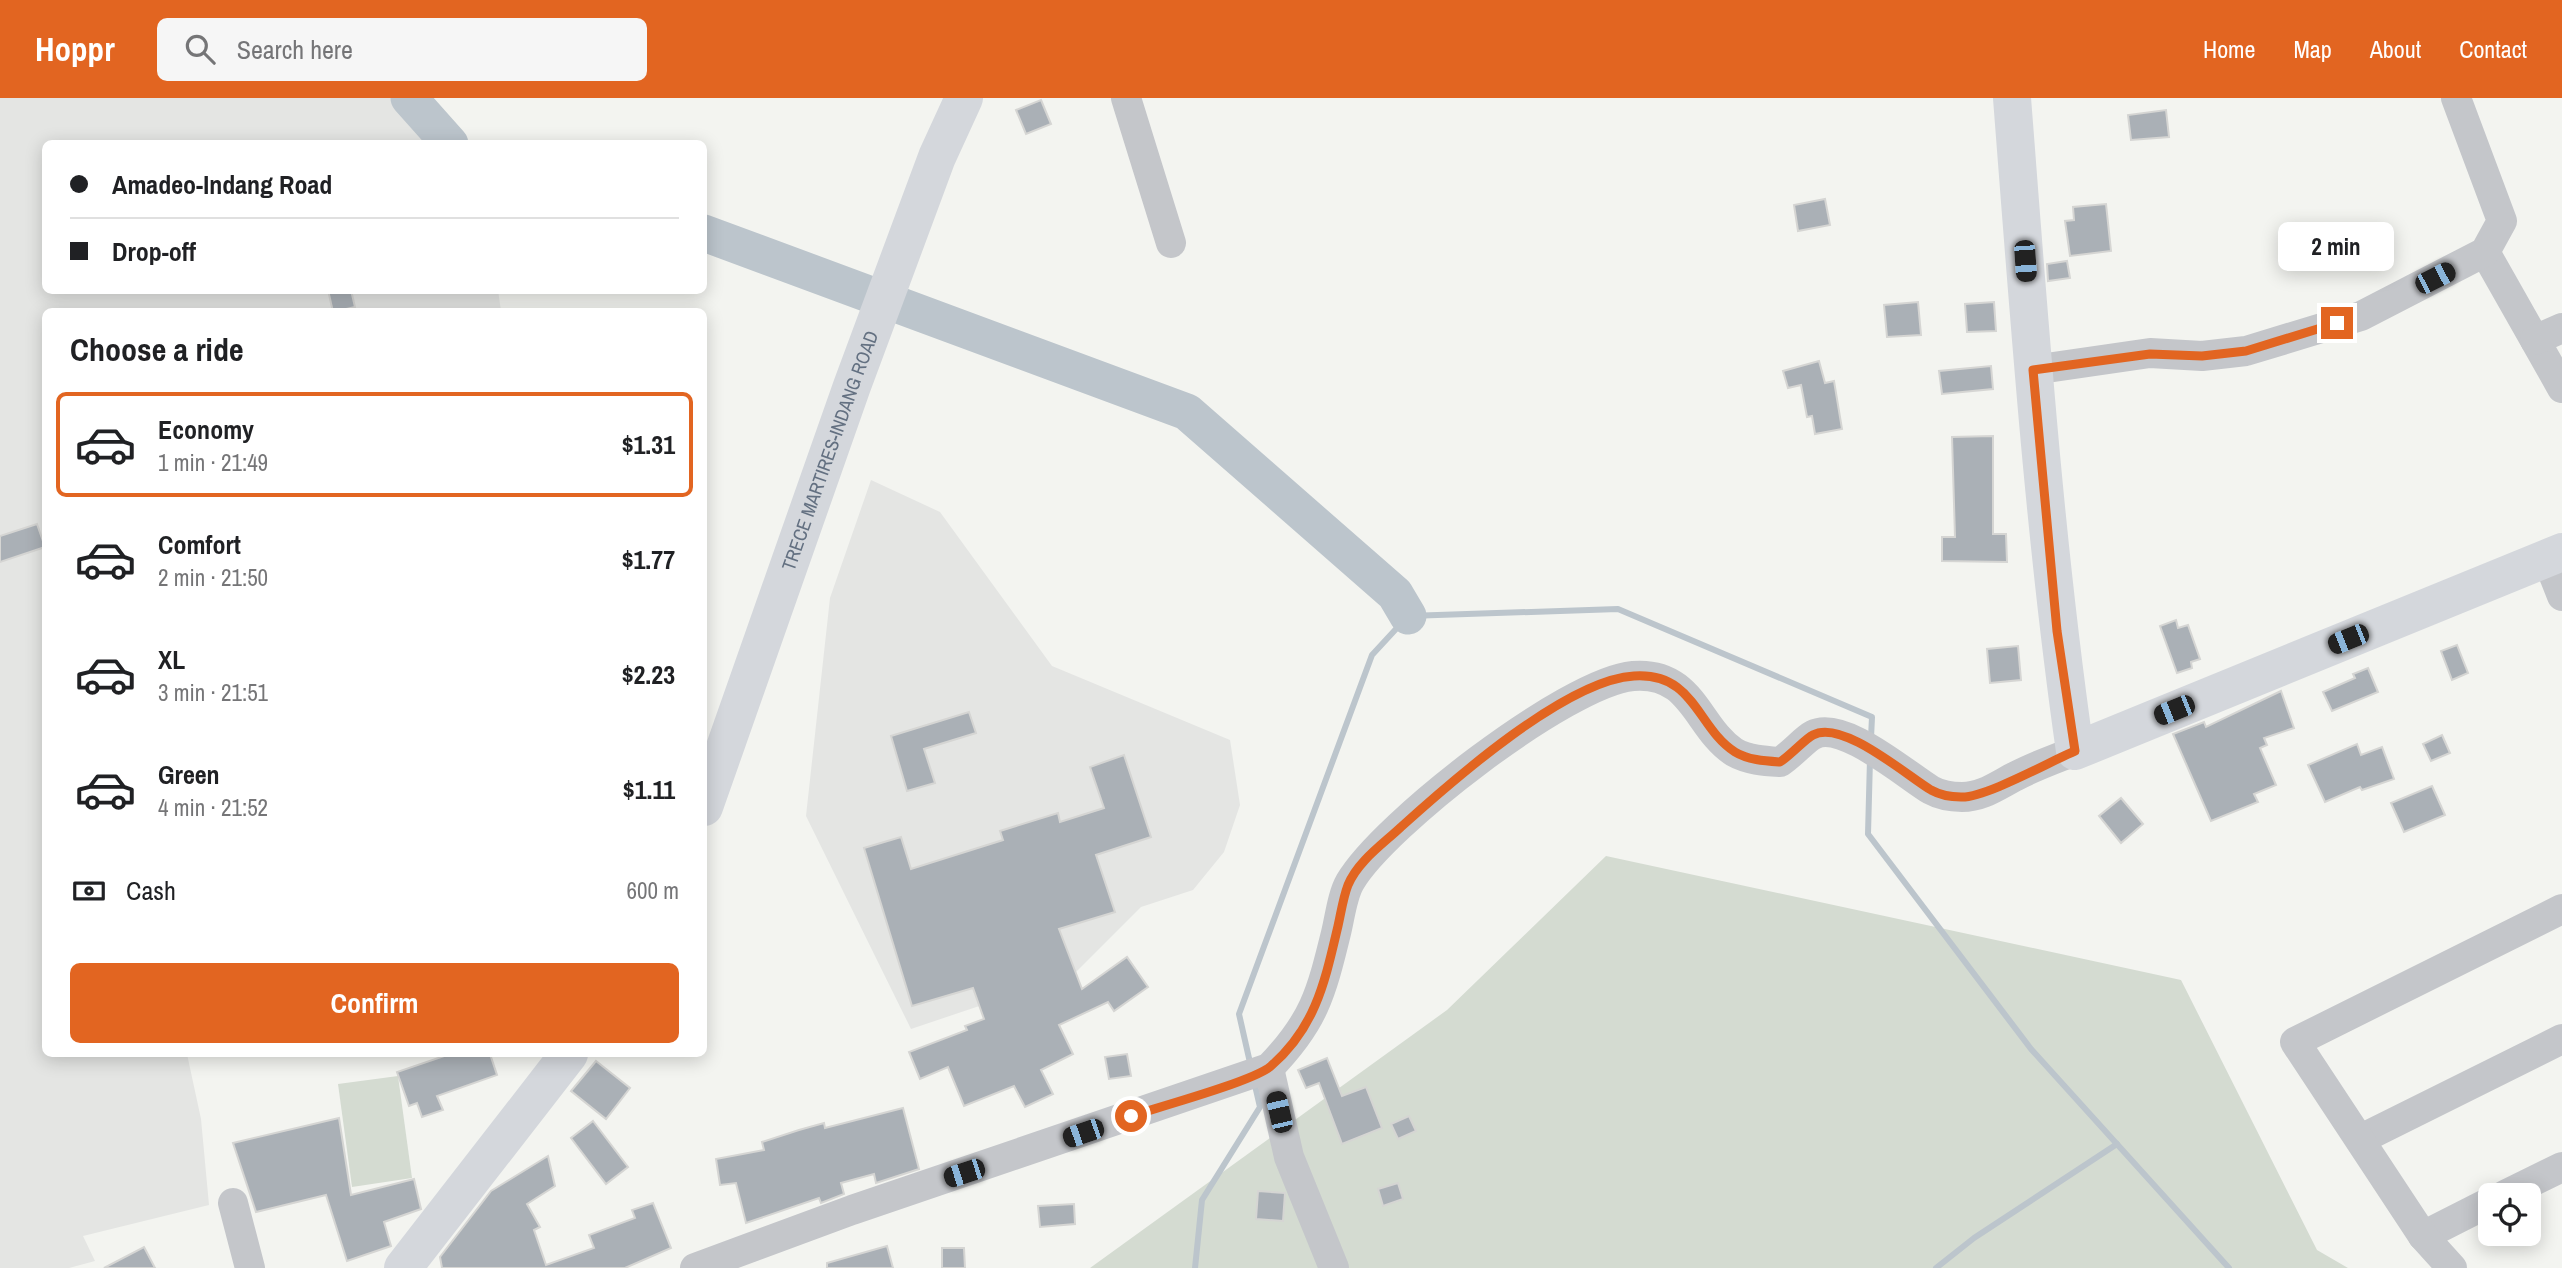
<!DOCTYPE html>
<meta charset="utf-8">
<style>
:root{--surface:#fff;--page:#f6f6f6;--text:#202124;--muted:#757577;--line:#e0e0e0;--accent:#e26521}
body{margin:0;font-family:"Archivo Narrow",sans-serif;background:var(--page);color:var(--text);height:100vh;display:flex;flex-direction:column;font-size:26px;white-space:nowrap}
*{box-sizing:border-box;margin:0}
p{font-size:23px;color:var(--muted)}
.icon{flex:none;width:38px;height:38px;fill:none;stroke:currentColor;stroke-width:2;stroke-linecap:round;stroke-linejoin:round}
.map{position:relative;flex:1;overflow:hidden}
.sheet{position:absolute;left:42px;top:210px;width:665px;height:749px;display:flex;flex-direction:column;background:var(--surface);border-radius:10px;box-shadow:0 4px 18px #0003}
.sheet>*{flex:none}
.guide{position:absolute;left:42px;top:42px;width:665px;height:154px;border-radius:10px;box-shadow:0 4px 18px #0003;display:grid;align-content:center;height:154px;padding:0 28px;background:var(--surface)}
.buttons{position:absolute;left:2478px;top:1085px;display:grid;gap:14px}
.buttons a{display:grid;place-items:center;width:63px;height:63px;border-radius:10px;background:var(--surface);box-shadow:0 4px 18px #0003;font-size:35px}
.end{position:absolute;width:32px;height:32px;margin:-16px;border:9px solid #e26521;background:#fff;box-shadow:0 0 0 4px #fff}
.from{border-radius:50%}
.bubble{position:absolute;height:49px;border-radius:10px;background:var(--surface);box-shadow:0 4px 18px #0003;font-size:23px;font-weight:700;line-height:49px;text-align:center}
.car{position:absolute;width:21px;height:42px;margin:-21px -10px;border-radius:9px;box-shadow:0 0 5px 2px #0007;background:linear-gradient(#222 24%,#8ab4d8 0 40%,#222 0 76%,#8ab4d8 0 86%,#222 0)}
.guide b{display:flex;align-items:center;gap:24px;height:66px;font-size:26px}
.guide b+b{border-top:2px solid var(--line)}
.guide i{width:18px;height:18px;background:var(--text)}
ul{padding:0;list-style:none}
li{display:flex;align-items:center;gap:21px;height:105px;margin:0 14px 10px;padding:0 14px;border:4px solid transparent;border-radius:10px}
li div{flex:1}
li b{display:block;font-size:26px}
li em{font-style:normal;font-weight:700}
li.on{border-color:var(--accent)}
li>.icon{width:63px;height:63px;stroke-width:1.5}
h2{padding:0 28px;font-size:32px;line-height:84px}
.pay{display:flex;align-items:center;gap:18px;height:77px;padding:0 28px;font-size:26px}
.pay p{margin-inline-start:auto}
.primary-button{display:flex;gap:14px;margin-top:auto;padding:14px 28px}
.primary-button a{flex:1;height:80px;border-radius:10px;background:var(--accent);color:#fff;font-size:28px;font-weight:700;line-height:80px;text-align:center}
header{display:flex;align-items:center;gap:42px;box-sizing:border-box;height:98px;padding:0 35px;background:var(--accent);color:#fff}
header strong{font-size:33px}
nav{display:flex;gap:38px;margin-inline-start:auto;font-size:24px}
.search{width:490px;height:63px;background:var(--page);display:flex;align-items:center;gap:18px;box-sizing:border-box;padding:0 24px;border-radius:10px;color:var(--muted);font-size:26px}
.map>svg:first-child{display:block}
</style>
<header>
<strong>Hoppr</strong>
<div class="search"><svg class="icon" aria-label="search" viewBox="0 0 24 24"><circle cx="10" cy="10" r="6"/><path d="M15 15l6 6"/></svg>Search here</div>
<nav><a>Home</a><a>Map</a><a>About</a><a>Contact</a></nav>
</header>
<div class="map">
<svg width="2562" height="1170" viewBox="0 0 2562 1170">
<rect width="100%" height="100%" fill="#f3f4f0"/>
<g fill="#e4e5e3">
<path d="M 0,0 L 409,0 L 450,45 L 46,46 L 46,192 L 498,192 L 501,213 L 46,214 L 46,956 L 187,956 L 201,1021 L 209,1107 L 83,1138 L 95,1163 L 69,1170 L 0,1170 Z"/>
<path d="M 871,382 L 940,414 L 1052,568 L 1230,642 L 1240,707 L 1224,754 L 1193,792 L 1141,809 L 1074,876 L 911,931 L 806,718 L 830,500 Z"/>
</g>
<g fill="#d4dbd1">
<path d="M 1606,758 L 2181,882 L 2317,1152 L 2348,1170 L 1090,1170 L 1447,912 Z"/>
<path d="M 398,978 L 412,1080 L 352,1089 L 338,986 Z"/>
</g>
<g fill="none" stroke-linecap="round" stroke-linejoin="round">
<g stroke="#bcc5cc" stroke-width="6">
<path d="M 1870,661 L 1868,736 L 2031,951 L 2229,1170"/>
<path d="M 1251,969 L 1239,916 L 1372,557 L 1408,518 L 1618,511 L 1872,619 L 1871,640"/>
<path d="M 1195,1170 L 1202,1102 L 1260,1009 L 1254,983"/>
<path d="M 1936,1170 L 1974,1140 L 2117,1046"/>
</g>
<g stroke="#bcc5cc" stroke-width="37">
<path d="M 409,0 L 450,46"/>
<path d="M 704,135 L 1187,314 L 1395,496 L 1408,518"/>
</g>
</g>
<g fill="#aab0b6" stroke="#d5d5d3" stroke-width="2">
<path d="M 1041,2 L 1051,26 L 1026,36 L 1016,12 Z"/>
<path d="M 2166,12 L 2169,39 L 2131,42 L 2128,17 Z"/>
<path d="M 1825,101 L 1830,127 L 1798,133 L 1794,107 Z"/>
<path d="M 2106,106 L 2111,153 L 2070,158 L 2065,123 L 2074,122 L 2073,109 Z"/>
<path d="M 2067,163 L 2070,180 L 2048,183 L 2047,166 Z"/>
<path d="M 328,192 L 351,192 L 355,209 L 333,214 Z"/>
<path d="M 1918,204 L 1921,237 L 1887,239 L 1884,207 Z"/>
<path d="M 1994,204 L 1996,233 L 1967,234 L 1965,206 Z"/>
<path d="M 1819,263 L 1825,285 L 1834,283 L 1842,331 L 1815,336 L 1812,318 L 1807,319 L 1801,287 L 1788,290 L 1783,273 Z"/>
<path d="M 1991,268 L 1993,291 L 1942,296 L 1939,273 Z"/>
<path d="M 1993,338 L 1993,436 L 2006,436 L 2007,464 L 1942,463 L 1942,439 L 1955,439 L 1952,339 Z"/>
<path d="M 37,426 L 45,449 L 0,464 L 0,438 Z"/>
<path d="M 2176,522 L 2178,530 L 2188,527 L 2200,561 L 2191,564 L 2192,570 L 2177,575 L 2160,528 Z"/>
<path d="M 2457,547 L 2468,575 L 2452,582 L 2441,553 Z"/>
<path d="M 2018,548 L 2021,582 L 1990,585 L 1987,551 Z"/>
<path d="M 2368,570 L 2378,594 L 2332,613 L 2323,594 L 2355,580 L 2353,576 Z"/>
<path d="M 2281,593 L 2294,630 L 2264,640 L 2267,647 L 2260,650 L 2276,687 L 2254,696 L 2258,704 L 2211,723 L 2173,636 L 2204,624 L 2206,629 Z"/>
<path d="M 969,614 L 976,635 L 924,651 L 935,685 L 907,693 L 891,638 Z"/>
<path d="M 2442,637 L 2450,655 L 2431,663 L 2423,646 Z"/>
<path d="M 2357,646 L 2361,657 L 2382,649 L 2394,681 L 2362,692 L 2360,689 L 2325,704 L 2308,667 Z"/>
<path d="M 1124,657 L 1151,739 L 1096,757 L 1115,814 L 1059,831 L 1082,891 L 1127,859 L 1148,889 L 1114,913 L 1108,904 L 1059,927 L 1073,956 L 1041,972 L 1053,996 L 1025,1009 L 1014,988 L 964,1008 L 948,969 L 920,981 L 909,954 L 967,932 L 965,928 L 984,921 L 973,890 L 912,908 L 864,750 L 901,739 L 911,771 L 1003,742 L 1000,733 L 1058,715 L 1060,724 L 1104,710 L 1090,669 Z"/>
<path d="M 2432,688 L 2445,717 L 2404,734 L 2391,705 Z"/>
<path d="M 2121,700 L 2143,726 L 2121,745 L 2099,718 Z"/>
<path d="M 450,956 L 490,956 L 497,977 L 437,998 L 443,1012 L 422,1019 L 417,1005 L 409,1008 L 397,974 Z"/>
<path d="M 1127,956 L 1131,978 L 1109,981 L 1105,959 Z"/>
<path d="M 1327,960 L 1342,998 L 1366,989 L 1382,1030 L 1342,1046 L 1319,985 L 1306,990 L 1298,972 Z"/>
<path d="M 596,963 L 630,990 L 606,1021 L 571,993 Z"/>
<path d="M 903,1010 L 919,1071 L 876,1085 L 874,1076 L 841,1085 L 844,1096 L 821,1105 L 819,1100 L 746,1125 L 736,1085 L 720,1087 L 716,1061 L 764,1052 L 762,1044 L 799,1032 L 824,1025 L 825,1030 Z"/>
<path d="M 1409,1018 L 1416,1033 L 1398,1041 L 1391,1026 Z"/>
<path d="M 339,1020 L 351,1097 L 414,1081 L 421,1111 L 384,1124 L 391,1148 L 347,1163 L 326,1097 L 256,1114 L 233,1045 Z"/>
<path d="M 593,1023 L 628,1069 L 606,1086 L 571,1040 Z"/>
<path d="M 548,1058 L 555,1088 L 527,1106 L 540,1129 L 534,1132 L 546,1167 L 594,1150 L 589,1137 L 635,1120 L 632,1112 L 653,1105 L 671,1150 L 625,1170 L 442,1170 L 440,1159 L 491,1093 Z"/>
<path d="M 1398,1085 L 1403,1101 L 1383,1108 L 1378,1091 Z"/>
<path d="M 1258,1093 L 1285,1095 L 1283,1123 L 1256,1121 Z"/>
<path d="M 1074,1106 L 1075,1126 L 1040,1129 L 1038,1108 Z"/>
<path d="M 887,1148 L 893,1170 L 827,1170 L 827,1165 Z"/>
<path d="M 144,1149 L 155,1170 L 104,1170 Z"/>
<path d="M 942,1150 L 964,1150 L 965,1170 L 942,1170 Z"/>
</g>
<g fill="none" stroke-linecap="round" stroke-linejoin="round">
<g stroke="#c4c6ca" stroke-width="30">
<path d="M 1126,0 L 1171,145"/>
<path d="M 2485,154 L 2562,290"/>
<path d="M 2535,242 L 2562,230"/>
<path d="M 2033,272 L 2150,255 L 2202,258 L 2246,253 L 2361,218 L 2485,154 L 2502,123 L 2456,0"/>
<path d="M 2547,460 L 2562,498"/>
<path d="M 1269,970 L 1289,1059 L 1334,1170"/>
<path d="M 2361,1041 L 2562,941"/>
<path d="M 2505,1097 L 2562,1069"/>
<path d="M 233,1105 L 250,1170"/>
<path d="M 2423,1138 L 2490,1104"/>
<path d="M 695,1170 L 852,1112 L 1269,970 C 1314,924 1321,896 1336,835 C 1340,819 1342,798 1350,784 C 1383,727 1567,584 1633,578 C 1693,573 1697,630 1734,654 C 1748,662 1764,663 1780,664 C 1791,657 1805,641 1813,637 C 1842,621 1906,677 1931,692 C 1940,697 1951,699 1962,699 C 1983,699 1998,687 2016,678 C 2035,668 2055,661 2075,653"/>
<path d="M 2452,1170 L 2423,1138 L 2295,944 L 2562,811"/>
</g>
<g stroke="#d4d7dc" stroke-width="38">
<path d="M 2012,0 C 2029,218 2044,436 2075,653 L 2562,454"/>
<path id="s1" d="M 704,709 L 852,288 L 937,59 L 964,0"/>
<path d="M 403,1170 L 569,956"/>
</g>
</g>
<g fill="none" stroke-linecap="round" stroke-linejoin="round">
<path stroke="#e26521" stroke-width="9" d="M 1131,1018 C 1159,1009 1254,983 1271,968 C 1316,929 1325,883 1338,828 C 1341,815 1343,800 1348,787 C 1358,763 1383,746 1401,729 C 1452,683 1566,582 1634,578 C 1695,574 1697,630 1735,654 C 1748,662 1765,663 1780,664 C 1790,658 1806,640 1813,637 C 1842,621 1906,677 1931,692 C 1940,697 1951,699 1961,699 C 1985,700 2049,664 2075,653 L 2057,533 L 2033,272 L 2150,256 L 2202,258 L 2246,253 L 2337,225"/>
</g>
<g text-anchor="middle" dominant-baseline="central" stroke-width="7" stroke-linejoin="round" paint-order="stroke">
<g font-size="19" fill="#637081" stroke="#fff">
<text stroke="none"><textPath href="#s1" startOffset="378">TRECE MARTIRES-INDANG ROAD</textPath></text>
</g>
</g>
</svg>
<div class="buttons">
<a><svg class="icon" aria-label="locate" viewBox="0 0 24 24"><circle cx="12" cy="12" r="6"/><path d="M12 2v4M12 18v4M2 12h4M18 12h4"/></svg></a>
</div>
<i class="end from" style="left:1131px;top:1018px"></i>
<i class="end" style="left:2337px;top:225px"></i>
<div class="bubble" style="left:2278px;top:124px;width:116px">2 min</div>
<i class="car" style="left:2025px;top:163px;rotate:176deg"></i>
<i class="car" style="left:2435px;top:180px;rotate:63deg"></i>
<i class="car" style="left:2348px;top:541px;rotate:248deg"></i>
<i class="car" style="left:2174px;top:612px;rotate:248deg"></i>
<i class="car" style="left:1279px;top:1014px;rotate:347deg"></i>
<i class="car" style="left:1083px;top:1035px;rotate:251deg"></i>
<i class="car" style="left:964px;top:1075px;rotate:252deg"></i>
<div class="guide">
<b><i class="from"></i>Amadeo-Indang Road</b>
<b><i></i>Drop-off</b>
</div>
<section class="sheet">
<h2>Choose a ride</h2>
<ul>
<li class="on"><svg class="icon" aria-label="car" viewBox="0 0 24 24"><path d="M5 17H2v-5l4-1 3-4h7l3 4 3 1v5h-3M9 17h6M6 11h13"/><circle cx="7" cy="17" r="2"/><circle cx="17" cy="17" r="2"/></svg><div><b>Economy</b><p>1 min · 21:49</p></div><em>$1.31</em></li>
<li><svg class="icon" aria-label="car" viewBox="0 0 24 24"><path d="M5 17H2v-5l4-1 3-4h7l3 4 3 1v5h-3M9 17h6M6 11h13"/><circle cx="7" cy="17" r="2"/><circle cx="17" cy="17" r="2"/></svg><div><b>Comfort</b><p>2 min · 21:50</p></div><em>$1.77</em></li>
<li><svg class="icon" aria-label="car" viewBox="0 0 24 24"><path d="M5 17H2v-5l4-1 3-4h7l3 4 3 1v5h-3M9 17h6M6 11h13"/><circle cx="7" cy="17" r="2"/><circle cx="17" cy="17" r="2"/></svg><div><b>XL</b><p>3 min · 21:51</p></div><em>$2.23</em></li>
<li><svg class="icon" aria-label="car" viewBox="0 0 24 24"><path d="M5 17H2v-5l4-1 3-4h7l3 4 3 1v5h-3M9 17h6M6 11h13"/><circle cx="7" cy="17" r="2"/><circle cx="17" cy="17" r="2"/></svg><div><b>Green</b><p>4 min · 21:52</p></div><em>$1.11</em></li>
</ul>
<div class="pay"><svg class="icon" aria-label="cash" viewBox="0 0 24 24"><path d="M3 7h18v10H3z"/><circle cx="12" cy="12" r="2"/></svg>Cash<p>600 m</p></div>
<div class="primary-button"><a>Confirm</a></div>
</section>
</div>
